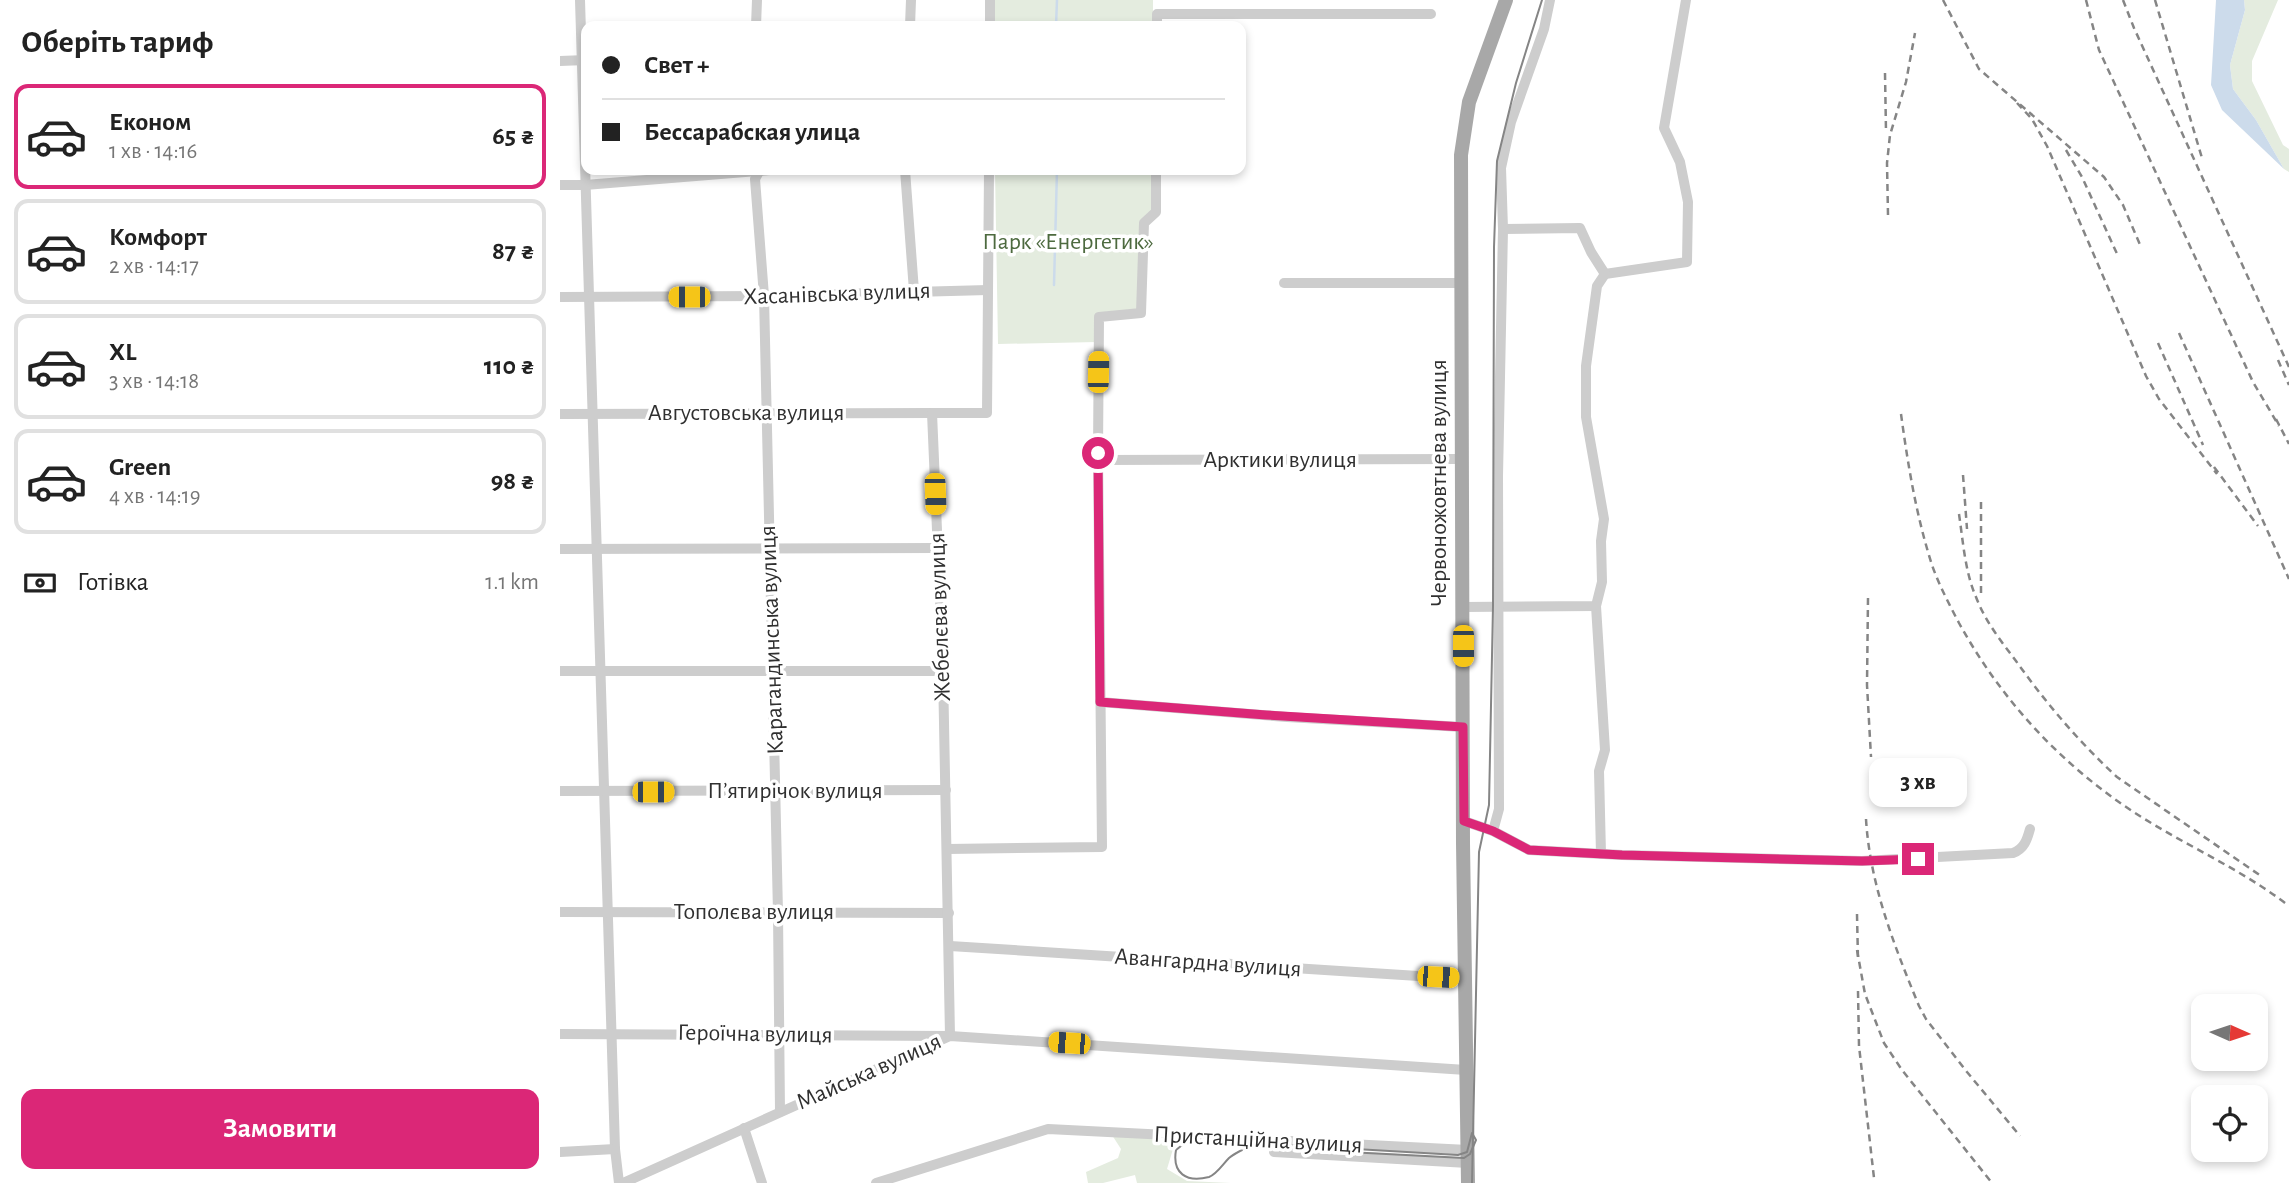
<!DOCTYPE html>
<html lang="uk">
<meta charset="utf-8">
<style>
:root{--surface:#fff;--page:#f2f2f2;--text:#222;--muted:#767676;--line:#e0e0e0;--accent:#db2777}
body{margin:0;font-family:"Alegreya Sans",sans-serif;background:var(--page);color:var(--text);height:100vh;display:flex;flex-direction:column;font-size:26px;white-space:nowrap}
*{box-sizing:border-box;margin:0}
p{font-size:23px;color:var(--muted)}
.icon{flex:none;width:38px;height:38px;fill:none;stroke:currentColor;stroke-width:2;stroke-linecap:round;stroke-linejoin:round}
.map{position:relative;flex:1;overflow:hidden}
.sheet{display:flex;flex-direction:column;background:var(--surface);width:560px}
.sheet>*{flex:none}
.guide{position:absolute;left:21px;top:21px;width:665px;height:154px;border-radius:14px;box-shadow:0 4px 10px #0003;display:grid;align-content:center;height:154px;padding:0 21px;background:var(--surface)}
.needle{width:46px;rotate:93deg}
.controls{position:absolute;left:1631px;top:994px;display:grid;gap:14px}
.controls a{display:grid;place-items:center;width:77px;height:77px;border-radius:14px;background:var(--surface);box-shadow:0 4px 10px #0003;font-size:35px}
.end{position:absolute;width:32px;height:32px;margin:-16px;border:9px solid #db2777;background:#fff;box-shadow:0 0 0 4px #fff}
.from{border-radius:50%}
.bubble{position:absolute;height:49px;border-radius:14px;background:var(--surface);box-shadow:0 4px 10px #0003;font-size:23px;font-weight:600;line-height:49px;text-align:center}
.car{position:absolute;width:21px;height:42px;margin:-21px -10px;border-radius:9px;box-shadow:0 0 5px 2px #0007;background:linear-gradient(#f5c518 24%,#345 0 40%,#f5c518 0 76%,#345 0 86%,#f5c518 0)}
.guide b{display:flex;align-items:center;gap:24px;height:66px;font-size:26px}
.guide b+b{border-top:2px solid var(--line)}
.guide i{width:18px;height:18px;background:var(--text)}
ul{padding:0;list-style:none}
li{display:flex;align-items:center;gap:21px;height:105px;margin:0 14px 10px;padding:0 7px;border:4px solid var(--line);border-radius:14px}
li div{flex:1}
li b{display:block;font-size:26px}
li em{font-style:normal;font-weight:600}
li.current{border-color:var(--accent)}
li>.icon{width:63px;height:63px;stroke-width:1.5}
h2{padding:0 21px;font-size:32px;line-height:84px}
.pay{display:flex;align-items:center;gap:18px;height:77px;padding:0 21px;font-size:26px}
.pay p{margin-inline-start:auto}
.primary-button{display:flex;gap:14px;margin-top:auto;padding:14px 21px}
.primary-button a{flex:1;height:80px;border-radius:14px;background:var(--accent);color:#fff;font-size:28px;font-weight:600;line-height:80px;text-align:center}
main{display:flex;flex:1;min-height:0}
.map>svg:first-child{display:block}
</style>
<main>
<section class="sheet">
<h2>Оберіть тариф</h2>
<ul>
<li class="current"><svg class="icon" aria-label="car" viewBox="0 0 24 24"><path d="M5 17H2v-5l4-1 3-4h7l3 4 3 1v5h-3M9 17h6M6 11h13"/><circle cx="7" cy="17" r="2"/><circle cx="17" cy="17" r="2"/></svg><div><b>Економ</b><p>1 хв · 14:16</p></div><em>65 ₴</em></li>
<li><svg class="icon" aria-label="car" viewBox="0 0 24 24"><path d="M5 17H2v-5l4-1 3-4h7l3 4 3 1v5h-3M9 17h6M6 11h13"/><circle cx="7" cy="17" r="2"/><circle cx="17" cy="17" r="2"/></svg><div><b>Комфорт</b><p>2 хв · 14:17</p></div><em>87 ₴</em></li>
<li><svg class="icon" aria-label="car" viewBox="0 0 24 24"><path d="M5 17H2v-5l4-1 3-4h7l3 4 3 1v5h-3M9 17h6M6 11h13"/><circle cx="7" cy="17" r="2"/><circle cx="17" cy="17" r="2"/></svg><div><b>XL</b><p>3 хв · 14:18</p></div><em>110 ₴</em></li>
<li><svg class="icon" aria-label="car" viewBox="0 0 24 24"><path d="M5 17H2v-5l4-1 3-4h7l3 4 3 1v5h-3M9 17h6M6 11h13"/><circle cx="7" cy="17" r="2"/><circle cx="17" cy="17" r="2"/></svg><div><b>Green</b><p>4 хв · 14:19</p></div><em>98 ₴</em></li>
</ul>
<div class="pay"><svg class="icon" aria-label="cash" viewBox="0 0 24 24"><path d="M3 7h18v10H3z"/><circle cx="12" cy="12" r="2"/></svg>Готівка<p>1.1 km</p></div>
<div class="primary-button"><a>Замовити</a></div>
</section>
<div class="map">
<svg width="1729" height="1183" viewBox="0 0 1729 1183">
<rect width="100%" height="100%" fill="#fff"/>
<g fill="#e4ecdf">
<rect x="433" y="0" width="160" height="26"/>
<path d="M 1684,0 L 1718,0 L 1692,61 L 1692,81 L 1723,145 L 1729,149 L 1729,172 L 1724,169 L 1696,120 L 1673,89 L 1670,65 L 1685,10 Z"/>
<path d="M 435,170 L 594,170 L 593,211 L 582,222 L 579,311 L 537,315 L 537,342 L 438,344 Z"/>
<path d="M 552,1135 L 616,1139 L 607,1169 L 627,1181 L 671,1183 L 577,1183 L 575,1175 L 543,1183 L 528,1183 L 526,1172 L 558,1158 L 561,1149 Z"/>
</g>
<path fill="#ccdbeb" d="M 1656,0 L 1684,0 L 1685,10 L 1670,65 L 1673,89 L 1696,120 L 1724,169 L 1662,110 L 1651,85 Z"/>
<g fill="none" stroke-linecap="round" stroke-linejoin="round">
<g stroke="#ccdbeb" stroke-width="2.5">
<path d="M 496,26 L 497,0"/>
<path d="M 494,285 L 497,170"/>
</g>
<g stroke="#cdcdcd" stroke-width="10">
<path d="M 20,0 L 55,1149 L 59,1183"/>
<path d="M 430,0 L 430,26"/>
<path d="M 196,26 L 197,0"/>
<path d="M 350,26 L 351,0"/>
<path d="M 597,26 L 597,14 L 871,14"/>
<path d="M 0,61 L 26,60"/>
<path d="M 200,170 L 195,179 L 204,296 L 218,913 L 220,1112"/>
<path d="M 345,170 L 354,291"/>
<path d="M 0,185 L 25,185 L 210,170"/>
<path d="M 1045,274 L 1127,262 L 1128,202 L 1120,162 L 1104,128 L 1126,0"/>
<path d="M 724,283 L 901,283"/>
<path d="M 0,297 L 204,296 L 428,290"/>
<path d="M 0,414 L 372,413"/>
<path d="M 538,460 L 901,459"/>
<path d="M 0,549 L 378,548"/>
<path d="M 1036,606 L 1045,750 L 1039,771 L 1041,854"/>
<path d="M 903,607 L 1036,606 L 1042,582 L 1041,541 L 1044,519 L 1026,417 L 1026,366 L 1037,286 L 1045,274 L 1031,252 L 1020,228 L 943,229"/>
<path d="M 0,671 L 383,671"/>
<path d="M 540,702 L 727,717 L 903,727"/>
<path d="M 0,791 L 386,790"/>
<path d="M 904,821 L 933,831 L 969,850 L 1062,855 L 1302,861 L 1453,853 C 1464,849 1467,840 1470,829"/>
<path d="M 933,831 L 939,809 L 938,476 L 943,229 L 941,168 L 951,122 L 984,29 L 990,0"/>
<path d="M 387,849 L 542,847 L 538,453 L 539,317 L 581,313 L 584,223 L 596,212 L 596,170"/>
<path d="M 0,912 L 389,913"/>
<path d="M 390,946 L 905,979"/>
<path d="M 0,1034 L 390,1036 L 383,671 L 372,413 L 427,413 L 429,170"/>
<path d="M 184,1128 L 202,1183"/>
<path d="M 0,1152 L 55,1149"/>
<path d="M 714,1152 L 908,1163"/>
<path d="M 63,1183 L 390,1036 L 906,1070"/>
<path d="M 316,1183 L 488,1129 L 908,1150"/>
</g>
<path stroke="#a8a8a8" stroke-width="14" d="M 908,1183 L 903,843 L 901,155 L 909,102 L 946,0"/>
<g stroke="#858585" stroke-width="2">
<path d="M 912,1133 L 916,1140 L 910,1154 L 904,1158 L 688,1147 C 682,1150 675,1153 669,1158 C 663,1164 657,1174 649,1177 C 626,1183 612,1173 616,1150 L 626,1142 L 641,1140 L 898,1155 L 907,1152 Z"/>
<path d="M 912,1183 L 919,852 L 929,805 L 933,606 L 934,247 L 937,161 L 956,83 L 982,0"/>
</g>
<g stroke="#858585" stroke-width="2.5" stroke-dasharray="7 5" stroke-linecap="butt">
<path d="M 1383,0 L 1419,69 L 1544,177 L 1563,205 L 1581,247"/>
<path d="M 1526,0 L 1539,50 L 1693,382 L 1719,426"/>
<path d="M 1563,0 L 1574,28 L 1729,367"/>
<path d="M 1595,0 L 1642,158"/>
<path d="M 1325,73 L 1326,131"/>
<path d="M 1457,103 L 1472,119 L 1487,146 L 1586,376 L 1599,399 L 1657,474"/>
<path d="M 1506,150 L 1522,177 L 1558,256"/>
<path d="M 1328,215 L 1327,163 L 1330,135 L 1346,82 L 1355,33"/>
<path d="M 1619,333 L 1729,579"/>
<path d="M 1598,343 L 1643,445"/>
<path d="M 1718,360 L 1729,385"/>
<path d="M 1341,414 C 1348,465 1356,515 1372,565 C 1379,585 1389,604 1399,623 C 1443,703 1505,769 1583,818 C 1631,848 1684,871 1729,906"/>
<path d="M 1716,419 L 1729,444"/>
<path d="M 1654,467 L 1698,526"/>
<path d="M 1403,475 L 1407,529"/>
<path d="M 1421,502 L 1421,596"/>
<path d="M 1399,514 C 1403,541 1405,572 1416,597 C 1425,621 1441,641 1456,661 C 1486,703 1519,742 1557,777 L 1701,876"/>
<path d="M 1308,598 L 1307,685 L 1311,757"/>
<path d="M 1306,819 C 1310,885 1334,945 1359,1006 L 1366,1019 L 1407,1072 L 1460,1136"/>
<path d="M 1297,914 L 1298,960"/>
<path d="M 1297,950 L 1305,994 L 1324,1043 L 1342,1070 L 1432,1183"/>
<path d="M 1298,991 L 1299,1046 L 1314,1178"/>
</g>
</g>
<g fill="none" stroke-linecap="round" stroke-linejoin="round">
<path stroke="#db2777" stroke-width="9" d="M 538,453 L 540,702 L 706,715 L 903,727 L 904,821 L 933,831 L 969,850 L 1062,855 L 1302,861 L 1358,859"/>
</g>
<g text-anchor="middle" dominant-baseline="central" stroke-width="7" stroke-linejoin="round" paint-order="stroke">
<g font-size="24" fill="#4d6a3f" stroke="#fff">
<text x="508" y="242">Парк «Енергетик»</text>
</g>
<g font-size="24" fill="#303030" stroke="#fff">
<text transform="translate(277 294) rotate(-2)">Хасанівська вулиця</text>
<text x="186" y="413">Августовська вулиця</text>
<text x="720" y="460">Арктики вулиця</text>
<text transform="translate(879 483) rotate(-90)">Червоножовтнева вулиця</text>
<text transform="translate(380 617) rotate(-92)">Жебелєва вулиця</text>
<text transform="translate(212 640) rotate(-92)">Карагандинська вулиця</text>
<text x="235" y="791">П’ятирічок вулиця</text>
<text x="194" y="912">Тополєва вулиця</text>
<text transform="translate(648 963) rotate(4)">Авангардна вулиця</text>
<text transform="translate(195 1034) rotate(1)">Героїчна вулиця</text>
<text transform="translate(309 1072) rotate(-24)">Майська вулиця</text>
<text transform="translate(698 1140) rotate(3)">Пристанційна вулиця</text>
</g>
</g>
</svg>
<div class="controls">
<a><svg class="needle" viewBox="-14 -14 28 28"><path d="M0-13l5 13h-10z" fill="#e53935"/><path d="M0 13l5-13h-10z" fill="#767676"/></svg></a>
<a><svg class="icon" aria-label="locate" viewBox="0 0 24 24"><circle cx="12" cy="12" r="6"/><path d="M12 2v4M12 18v4M2 12h4M18 12h4"/></svg></a>
</div>
<i class="end from" style="left:538px;top:453px"></i>
<i class="end" style="left:1358px;top:859px"></i>
<div class="bubble" style="left:1309px;top:758px;width:98px">3 хв</div>
<i class="car" style="left:129px;top:297px;rotate:270deg"></i>
<i class="car" style="left:538px;top:372px;rotate:1deg"></i>
<i class="car" style="left:375px;top:494px;rotate:178deg"></i>
<i class="car" style="left:903px;top:646px;rotate:180deg"></i>
<i class="car" style="left:93px;top:792px;rotate:90deg"></i>
<i class="car" style="left:878px;top:977px;rotate:93deg"></i>
<i class="car" style="left:509px;top:1043px;rotate:274deg"></i>
<div class="guide">
<b><i class="from"></i>Свет +</b>
<b><i></i>Бессарабская улица</b>
</div>
</div>
</main>
